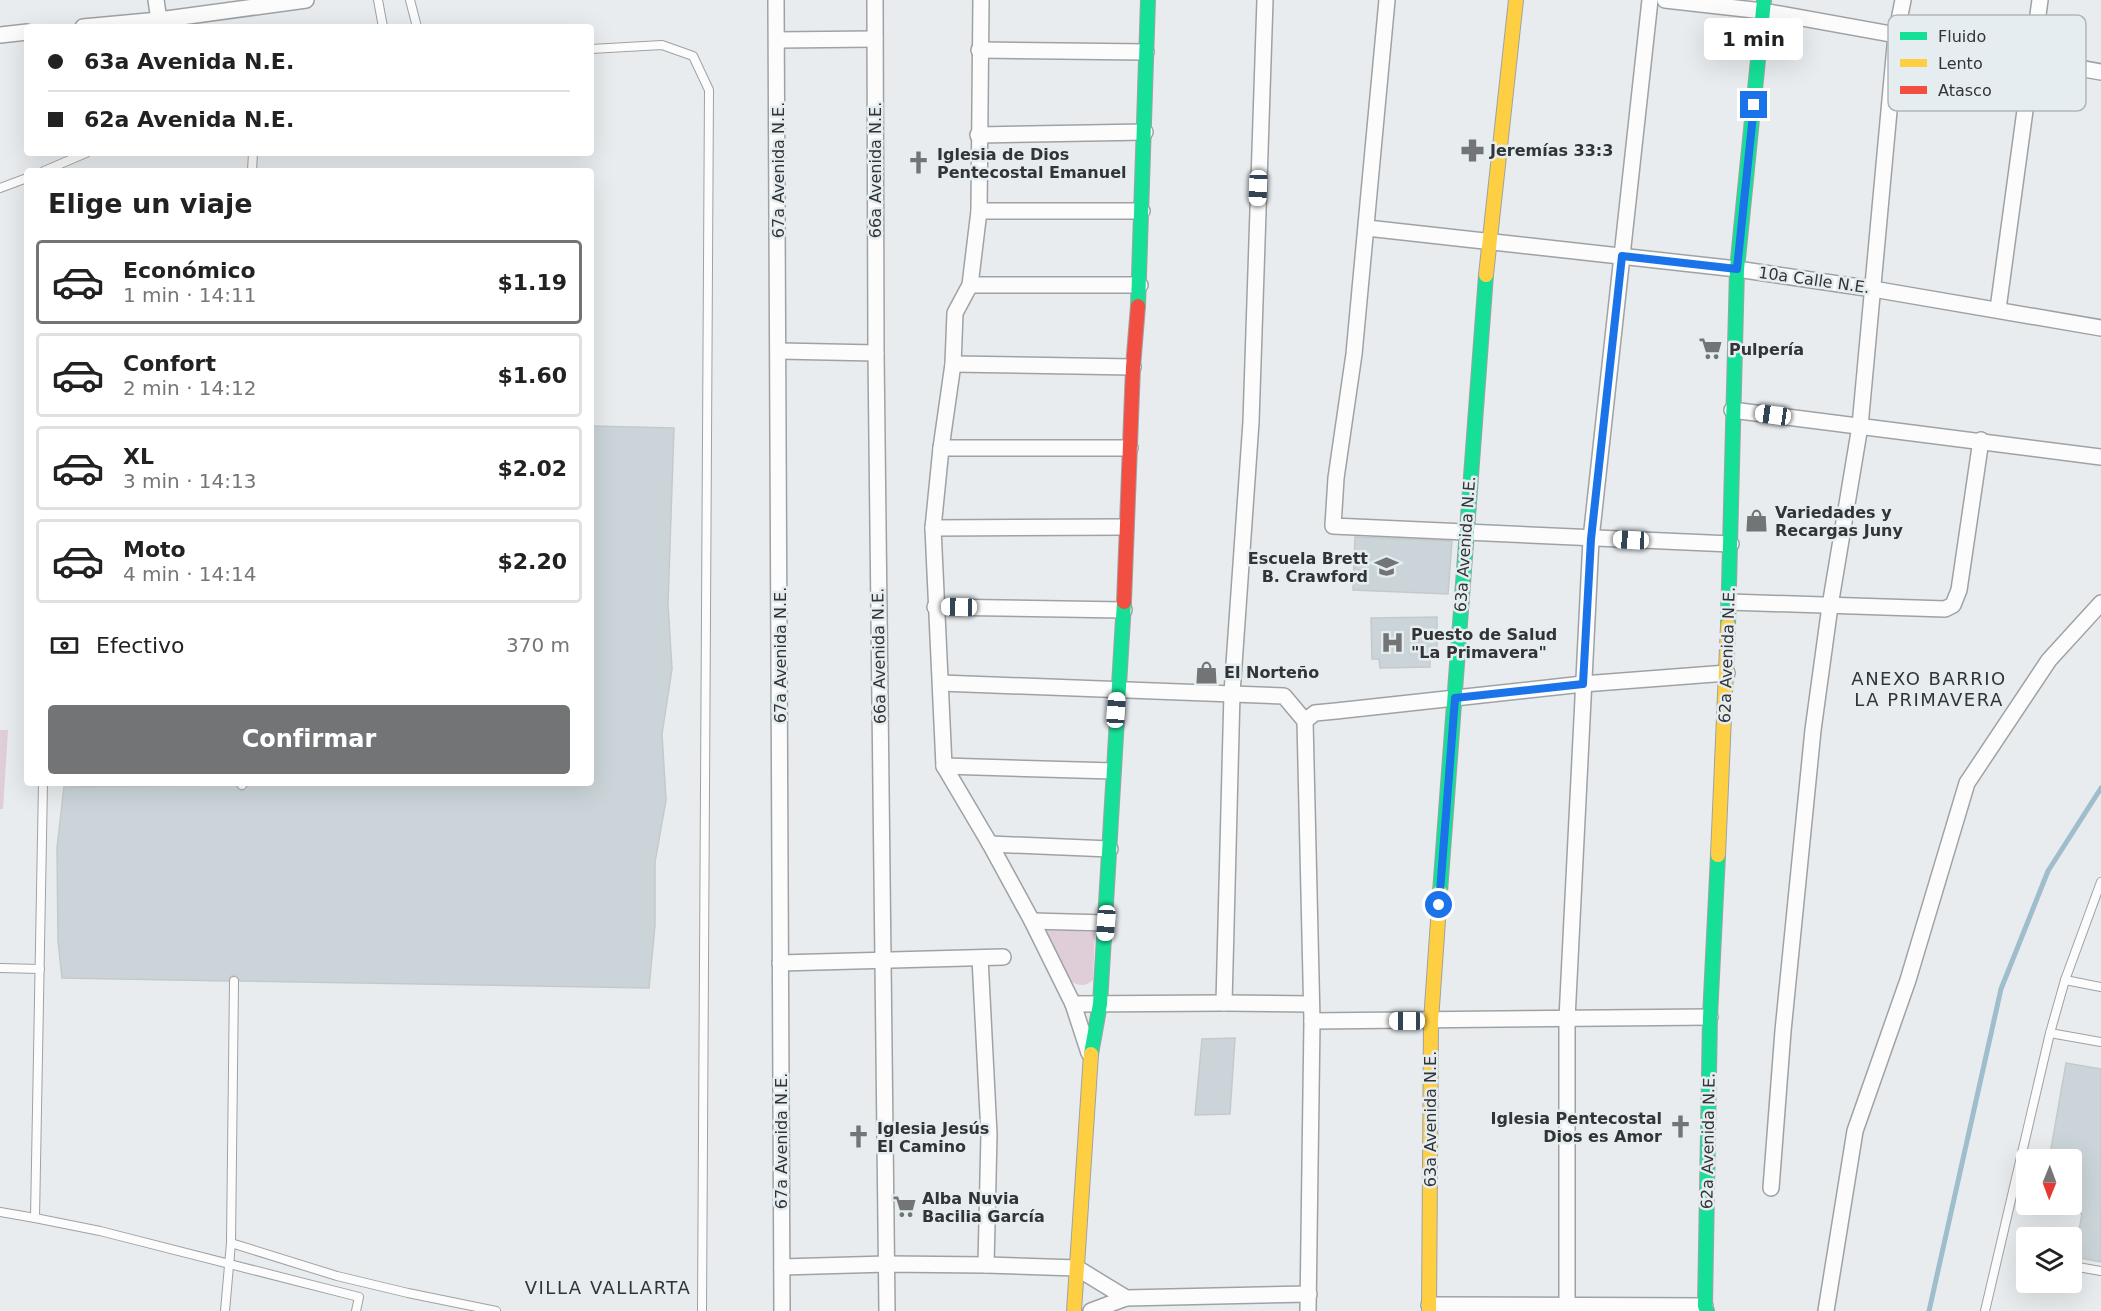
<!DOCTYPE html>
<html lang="es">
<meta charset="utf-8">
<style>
:root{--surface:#fff;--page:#f2f2f2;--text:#222;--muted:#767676;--line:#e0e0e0;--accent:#727476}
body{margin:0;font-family:"DejaVu Sans",sans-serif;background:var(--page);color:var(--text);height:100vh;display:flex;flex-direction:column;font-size:22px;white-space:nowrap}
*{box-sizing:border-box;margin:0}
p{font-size:20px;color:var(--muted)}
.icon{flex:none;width:33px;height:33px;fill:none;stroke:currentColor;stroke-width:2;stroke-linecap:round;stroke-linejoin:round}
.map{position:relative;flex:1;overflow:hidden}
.details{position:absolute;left:24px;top:168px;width:570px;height:618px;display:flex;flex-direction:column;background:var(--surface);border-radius:6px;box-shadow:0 6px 24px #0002}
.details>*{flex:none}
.guide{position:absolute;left:24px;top:24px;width:570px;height:132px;border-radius:6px;box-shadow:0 6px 24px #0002;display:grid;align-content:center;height:132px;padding:0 24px;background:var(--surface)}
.needle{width:39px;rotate:181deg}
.controls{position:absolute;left:2016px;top:1149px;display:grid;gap:12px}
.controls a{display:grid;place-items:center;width:66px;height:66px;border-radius:6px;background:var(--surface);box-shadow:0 6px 24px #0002;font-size:30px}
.end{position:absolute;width:27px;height:27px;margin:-14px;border:8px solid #1a73e8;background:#fff;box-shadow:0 0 0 3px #fff}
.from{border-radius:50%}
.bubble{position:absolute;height:42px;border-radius:6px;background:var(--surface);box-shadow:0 6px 24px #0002;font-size:20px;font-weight:700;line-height:42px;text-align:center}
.car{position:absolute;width:18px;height:36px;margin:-18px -9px;border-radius:8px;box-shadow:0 0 4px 2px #0007;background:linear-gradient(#fff 24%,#345 0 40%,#fff 0 76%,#345 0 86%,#fff 0)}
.guide b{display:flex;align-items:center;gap:21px;height:57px;font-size:22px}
.guide b+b{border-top:2px solid var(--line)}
.guide i{width:15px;height:15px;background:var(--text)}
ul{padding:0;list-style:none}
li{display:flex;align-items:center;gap:18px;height:84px;margin:0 12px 9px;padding:0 12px;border:3px solid var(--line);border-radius:6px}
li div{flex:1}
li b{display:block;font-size:22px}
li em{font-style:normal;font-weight:700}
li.on{border-color:var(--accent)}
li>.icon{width:54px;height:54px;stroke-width:1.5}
h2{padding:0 24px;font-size:27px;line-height:72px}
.pay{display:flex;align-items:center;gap:15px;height:66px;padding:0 24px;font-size:22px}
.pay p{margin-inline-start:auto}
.cta{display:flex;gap:12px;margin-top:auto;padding:12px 24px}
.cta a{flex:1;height:69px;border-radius:6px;background:var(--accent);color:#fff;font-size:24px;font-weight:700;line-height:69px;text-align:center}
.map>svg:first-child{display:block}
</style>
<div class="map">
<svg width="2101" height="1311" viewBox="0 0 2101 1311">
<rect width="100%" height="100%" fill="#e8ecee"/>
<g fill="#dfced7">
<path d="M 0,730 L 8,730 L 3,809 L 0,809 Z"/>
<path d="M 1045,930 L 1095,932 L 1093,980 C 1085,987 1079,986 1070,981 Z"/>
</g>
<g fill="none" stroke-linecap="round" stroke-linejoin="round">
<path stroke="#9fbdcc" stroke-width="5" d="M 1929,1311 L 2001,989 L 2048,871 L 2101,788"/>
</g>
<g fill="#cbd5d9" stroke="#c6c9cb" stroke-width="1.5">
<path d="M 591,426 L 674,428 L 668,604 L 672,669 L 662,734 L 666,800 L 655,862 L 655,925 L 649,988 L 240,981 L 235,975 L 231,976 L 228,981 L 62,978 L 58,941 L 57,848 L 64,787 L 236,785 L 239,790 L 243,791 L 248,785 L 254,785 L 254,783 L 591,783 Z"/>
<path d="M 1355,537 L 1452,541 L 1448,594 L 1353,590 Z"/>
<path d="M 1437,617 L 1437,656 L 1430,656 L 1430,667 L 1380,668 L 1379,659 L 1372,659 L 1371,618 Z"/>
<path d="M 1235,1038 L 1230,1114 L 1195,1115 L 1202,1039 Z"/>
<path d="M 2066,1063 L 2101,1069 L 2101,1262 L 2074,1257 L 2082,1214 L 2072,1212 L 2072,1160 L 2049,1160 Z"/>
</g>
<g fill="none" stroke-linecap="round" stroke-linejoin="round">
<defs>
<g id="lane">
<path d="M 378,0 L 383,27"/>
<path d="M 410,0 L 417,27"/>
<path d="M 591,49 L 662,45 L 693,56 L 709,90 L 702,1311"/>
<path d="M 44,171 L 86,153"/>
<path d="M 252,171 L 253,153"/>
<path d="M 0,188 L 27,178"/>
<path d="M 43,783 L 35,1218 L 100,1231 L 359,1297 L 356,1311"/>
<path d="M 242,785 L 242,783"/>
<path d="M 0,968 L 40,969"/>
<path d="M 2065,980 L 2101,987"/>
<path d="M 234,981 L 231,1243 L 337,1276 L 408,1293 L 496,1311"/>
<path d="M 2050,1033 L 2101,1042"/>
<path d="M 0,1212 L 35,1218"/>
<path d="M 2072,1266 L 2101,1271"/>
<path d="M 225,1311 L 231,1243"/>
<path d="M 1985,1311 L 2050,1033 L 2065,980 L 2101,882"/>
</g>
<g id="street">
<path d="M 156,0 L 159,20"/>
<path d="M 776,0 L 782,1311"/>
<path d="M 875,0 L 876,353 L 887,1311"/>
<path d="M 981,0 L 979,211 L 970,285 L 955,313 L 953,364 L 941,448 L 933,528 L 944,766 L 990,844 L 1032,921 L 1073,1004 L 1224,1003 L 1311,1004"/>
<path d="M 1387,0 L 1354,354 L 1336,478 L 1333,526 L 1731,544"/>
<path d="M 1665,0 L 1763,11 L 2101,72"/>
<path d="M 83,27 L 159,20 L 306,0"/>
<path d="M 0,35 L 27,32"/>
<path d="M 777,40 L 875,39"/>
<path d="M 979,50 L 1146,52"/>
<path d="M 978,135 L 1145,132"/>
<path d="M 979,211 L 1142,211"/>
<path d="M 1367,228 L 1737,269 L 1873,289 L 2101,328"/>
<path d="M 970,285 L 1140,285"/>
<path d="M 1998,309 L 2040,0"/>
<path d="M 780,351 L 876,353"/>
<path d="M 953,364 L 1133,367"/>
<path d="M 1732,410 L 2101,457"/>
<path d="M 941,448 L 1130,448"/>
<path d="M 933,528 L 1126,527"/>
<path d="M 1729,602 L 1945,609 L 1953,605 L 1959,590 L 1981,440"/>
<path d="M 935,607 L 1124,610"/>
<path d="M 941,683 L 1284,696 L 1305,721"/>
<path d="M 944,766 L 1113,771"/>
<path d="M 990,844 L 1110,849"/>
<path d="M 1032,921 L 1106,923"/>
<path d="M 980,958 L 989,1134 L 986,1265"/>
<path d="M 780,963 L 1003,957"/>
<path d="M 1224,1003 L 1232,693 L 1251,422 L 1265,0"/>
<path d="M 1073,1004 L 1089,1053"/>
<path d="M 1312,1021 L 1710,1017"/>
<path d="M 1771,1188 L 1783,1031 L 1813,730 L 1830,606 L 1860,426 L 1896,35 L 1903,0"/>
<path d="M 782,1267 L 887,1264 L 986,1265 L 1077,1268 L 1126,1298 L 1309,1294"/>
<path d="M 1429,1305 L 1705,1306"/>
<path d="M 1567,1305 L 1567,1019 L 1591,539 L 1650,0"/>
<path d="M 1091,1311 L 1126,1298"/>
<path d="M 1308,1311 L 1312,1021 L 1305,721 L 1315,713 L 1336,711 L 1583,684 L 1727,673"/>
<path d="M 1826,1311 L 1855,1131 L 1908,980 L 1967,783 L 2049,660 L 2101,603"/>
</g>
<g id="fast">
<path d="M 1138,306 L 1148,0"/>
<path d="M 1728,625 L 1737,269 L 1764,0"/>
<path d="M 1440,892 L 1486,275"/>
<path d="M 1091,1054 L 1100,1004 L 1124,602"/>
<path d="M 1707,1311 L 1705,1306 L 1710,1017 L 1718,855"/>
</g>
<g id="slow">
<path d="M 1486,275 L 1516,0"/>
<path d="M 1718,855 L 1728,625"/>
<path d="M 1074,1311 L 1091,1054"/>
<path d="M 1429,1311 L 1431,1021 L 1440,892"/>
</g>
<path id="jam" d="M 1124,602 L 1133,367 L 1138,306"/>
</defs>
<use href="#lane" stroke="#9fa2a4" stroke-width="10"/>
<use href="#street" stroke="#9fa2a4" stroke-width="18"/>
<use href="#fast" stroke="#9fa2a4" stroke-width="16"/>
<use href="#slow" stroke="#9fa2a4" stroke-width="16"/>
<use href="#jam" stroke="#9fa2a4" stroke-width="16"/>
<use href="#lane" stroke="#fcfcfc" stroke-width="8"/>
<use href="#street" stroke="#fcfcfc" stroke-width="15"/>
<use href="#fast" stroke="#16e098" stroke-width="14"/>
<use href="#slow" stroke="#ffcf43" stroke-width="14"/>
<use href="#jam" stroke="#f24e42" stroke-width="14"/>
</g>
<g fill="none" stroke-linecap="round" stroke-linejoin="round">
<path stroke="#1a73e8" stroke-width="8" d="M 1439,905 L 1455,698 L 1583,684 L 1591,539 L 1622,256 L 1737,269 L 1754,105"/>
</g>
<defs>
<symbol id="pharmacy-bare" viewBox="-9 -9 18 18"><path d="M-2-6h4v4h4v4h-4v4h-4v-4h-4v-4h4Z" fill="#727476" stroke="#e6edf0" stroke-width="2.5" paint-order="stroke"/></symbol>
<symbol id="church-bare" viewBox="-9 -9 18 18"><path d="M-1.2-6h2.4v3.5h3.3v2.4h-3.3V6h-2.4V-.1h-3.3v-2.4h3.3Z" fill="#727476" stroke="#e6edf0" stroke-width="2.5" paint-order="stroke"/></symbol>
<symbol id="supermarket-bare" viewBox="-9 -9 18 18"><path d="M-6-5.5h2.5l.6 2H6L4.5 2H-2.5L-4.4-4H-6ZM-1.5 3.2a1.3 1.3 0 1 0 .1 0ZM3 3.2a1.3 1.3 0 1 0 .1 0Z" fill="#727476" stroke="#e6edf0" stroke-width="2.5" paint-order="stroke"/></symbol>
<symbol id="shop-bare" viewBox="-9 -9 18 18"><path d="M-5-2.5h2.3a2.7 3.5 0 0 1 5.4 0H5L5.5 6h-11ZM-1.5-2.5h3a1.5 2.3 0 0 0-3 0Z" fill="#727476" stroke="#e6edf0" stroke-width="2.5" paint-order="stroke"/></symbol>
<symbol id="school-bare" viewBox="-9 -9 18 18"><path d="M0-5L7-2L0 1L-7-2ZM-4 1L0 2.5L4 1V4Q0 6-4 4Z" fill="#727476" stroke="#e6edf0" stroke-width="2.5" paint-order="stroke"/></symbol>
<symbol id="hospital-bare" viewBox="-9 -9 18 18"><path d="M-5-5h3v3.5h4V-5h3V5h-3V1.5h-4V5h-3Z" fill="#727476" stroke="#e6edf0" stroke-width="2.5" paint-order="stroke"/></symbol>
</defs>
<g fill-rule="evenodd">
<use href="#pharmacy-bare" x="1456" y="134" width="33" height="33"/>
<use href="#church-bare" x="902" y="146" width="33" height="33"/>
<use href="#supermarket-bare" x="1694" y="332" width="33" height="33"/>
<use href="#shop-bare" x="1740" y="504" width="33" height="33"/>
<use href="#school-bare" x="1370" y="550" width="33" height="33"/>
<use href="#hospital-bare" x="1376" y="626" width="33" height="33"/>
<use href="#shop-bare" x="1190" y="656" width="33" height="33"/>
<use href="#church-bare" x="1664" y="1110" width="33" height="33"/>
<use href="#church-bare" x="842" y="1120" width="33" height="33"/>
<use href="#supermarket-bare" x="888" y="1190" width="33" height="33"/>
</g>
<g text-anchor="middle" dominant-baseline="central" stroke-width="5" stroke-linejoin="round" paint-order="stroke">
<g font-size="16" font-weight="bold" fill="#323436" stroke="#e6edf0" text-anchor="start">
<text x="1490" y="150">Jeremías 33:3</text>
<text x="937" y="154">Iglesia de Dios<tspan x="937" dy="18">Pentecostal Emanuel</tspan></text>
<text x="1729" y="349">Pulpería</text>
<text x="1775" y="512">Variedades y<tspan x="1775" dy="18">Recargas Juny</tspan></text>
<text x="1368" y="558" text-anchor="end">Escuela Brett<tspan x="1368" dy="18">B. Crawford</tspan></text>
<text x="1411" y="634">Puesto de Salud<tspan x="1411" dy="18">"La Primavera"</tspan></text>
<text x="1224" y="672">El Norteño</text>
<text x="1662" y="1118" text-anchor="end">Iglesia Pentecostal<tspan x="1662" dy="18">Dios es Amor</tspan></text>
<text x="877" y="1128">Iglesia Jesús<tspan x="877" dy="18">El Camino</tspan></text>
<text x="922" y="1198">Alba Nuvia<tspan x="922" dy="18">Bacilia García</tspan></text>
</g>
<g font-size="16" fill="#323436" stroke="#e6edf0">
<text transform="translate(778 170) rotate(-90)">67a Avenida N.E.</text>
<text transform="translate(875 170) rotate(-90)">66a Avenida N.E.</text>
<text transform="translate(1814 280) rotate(8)">10a Calle N.E.</text>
<text transform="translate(1465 544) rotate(-86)">63a Avenida N.E.</text>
<text transform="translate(780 655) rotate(-90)">67a Avenida N.E.</text>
<text transform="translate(1727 655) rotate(-88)">62a Avenida N.E.</text>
<text transform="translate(879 656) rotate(-91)">66a Avenida N.E.</text>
<text transform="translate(1430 1119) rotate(-90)">63a Avenida N.E.</text>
<text transform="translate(781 1141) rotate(-90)">67a Avenida N.E.</text>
<text transform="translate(1708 1141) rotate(-89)">62a Avenida N.E.</text>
</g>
<g font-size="18" letter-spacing="1.5" fill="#323436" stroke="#e6edf0">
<text x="1929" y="678">ANEXO BARRIO<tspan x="1929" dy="21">LA PRIMAVERA</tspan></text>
<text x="608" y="1287">VILLA VALLARTA</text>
</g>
</g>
<rect x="1888" y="15" width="198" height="96" rx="9" fill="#e6edf0" stroke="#b0b6b8" stroke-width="1.5"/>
<rect x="1900" y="32" width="27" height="8" fill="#16e098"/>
<rect x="1900" y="59" width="27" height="8" fill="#ffcf43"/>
<rect x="1900" y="86" width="27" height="8" fill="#f24e42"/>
<g font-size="16" fill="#323436">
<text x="1938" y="42">Fluido</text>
<text x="1938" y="69">Lento</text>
<text x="1938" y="96">Atasco</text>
</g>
</svg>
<div class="controls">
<a><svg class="needle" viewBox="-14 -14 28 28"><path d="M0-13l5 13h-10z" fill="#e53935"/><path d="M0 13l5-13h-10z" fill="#767676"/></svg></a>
<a><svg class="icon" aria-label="layers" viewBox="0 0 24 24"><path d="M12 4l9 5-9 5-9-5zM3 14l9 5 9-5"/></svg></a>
</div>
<i class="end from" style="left:1439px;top:905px"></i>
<i class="end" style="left:1754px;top:105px"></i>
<div class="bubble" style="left:1704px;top:18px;width:99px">1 min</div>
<i class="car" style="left:1258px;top:188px;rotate:182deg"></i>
<i class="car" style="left:1773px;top:415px;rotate:278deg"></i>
<i class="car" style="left:1631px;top:540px;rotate:273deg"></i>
<i class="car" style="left:959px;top:607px;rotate:271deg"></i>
<i class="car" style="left:1116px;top:710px;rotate:4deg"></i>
<i class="car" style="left:1106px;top:923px;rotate:184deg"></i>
<i class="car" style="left:1407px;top:1021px;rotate:270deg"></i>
<div class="guide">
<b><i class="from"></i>63a Avenida N.E.</b>
<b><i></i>62a Avenida N.E.</b>
</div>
<section class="details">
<h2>Elige un viaje</h2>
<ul>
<li class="on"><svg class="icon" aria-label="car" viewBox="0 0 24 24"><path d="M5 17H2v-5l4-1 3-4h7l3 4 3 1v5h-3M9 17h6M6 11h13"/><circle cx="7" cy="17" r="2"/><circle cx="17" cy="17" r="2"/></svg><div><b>Económico</b><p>1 min · 14:11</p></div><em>$1.19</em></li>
<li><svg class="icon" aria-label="car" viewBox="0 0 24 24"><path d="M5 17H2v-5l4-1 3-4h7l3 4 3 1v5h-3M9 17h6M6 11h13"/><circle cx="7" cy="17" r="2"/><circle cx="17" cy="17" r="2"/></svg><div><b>Confort</b><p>2 min · 14:12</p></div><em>$1.60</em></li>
<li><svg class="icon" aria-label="car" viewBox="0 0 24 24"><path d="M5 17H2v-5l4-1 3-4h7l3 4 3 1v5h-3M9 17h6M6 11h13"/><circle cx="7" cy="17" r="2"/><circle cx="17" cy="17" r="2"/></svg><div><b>XL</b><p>3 min · 14:13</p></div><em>$2.02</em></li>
<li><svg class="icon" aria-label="car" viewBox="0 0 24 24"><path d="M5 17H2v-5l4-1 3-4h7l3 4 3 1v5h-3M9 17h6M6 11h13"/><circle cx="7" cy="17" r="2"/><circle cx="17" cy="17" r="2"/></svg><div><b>Moto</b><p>4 min · 14:14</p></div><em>$2.20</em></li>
</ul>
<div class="pay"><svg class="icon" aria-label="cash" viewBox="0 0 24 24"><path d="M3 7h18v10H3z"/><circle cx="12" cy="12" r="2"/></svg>Efectivo<p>370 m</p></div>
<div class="cta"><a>Confirmar</a></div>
</section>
</div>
